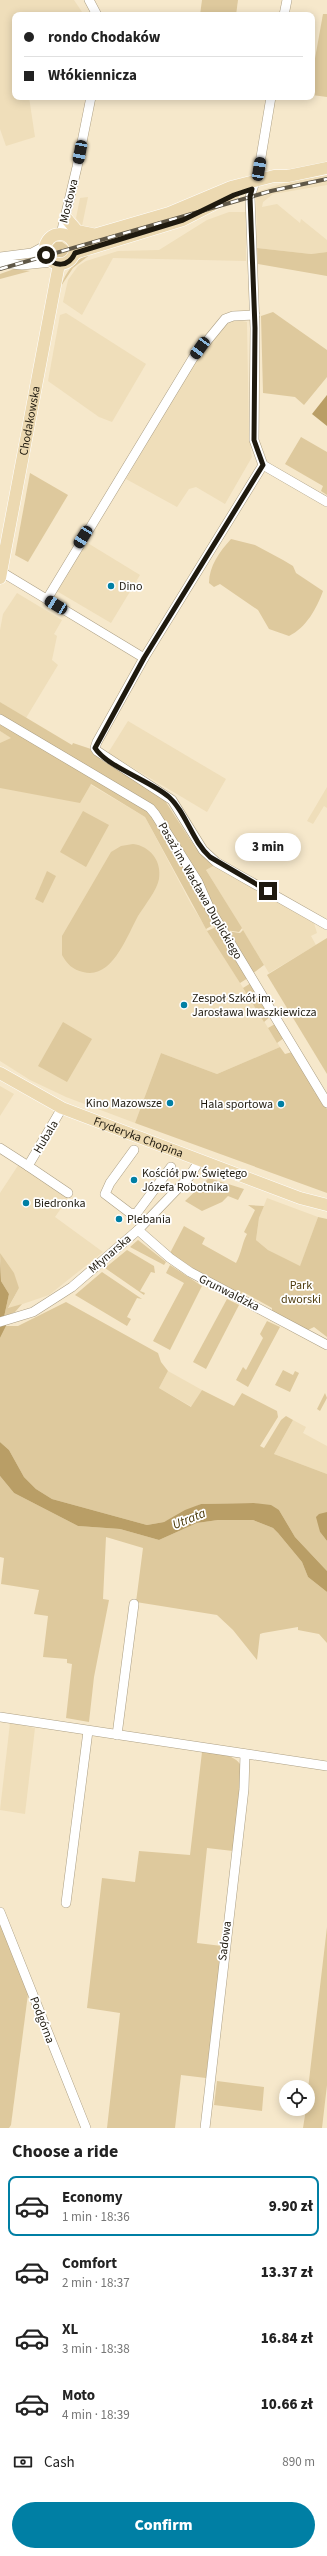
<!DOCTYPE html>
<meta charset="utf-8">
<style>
:root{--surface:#fff;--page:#f6f6f6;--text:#222;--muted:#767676;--line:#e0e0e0;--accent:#007fa4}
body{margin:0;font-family:"Source Sans 3",sans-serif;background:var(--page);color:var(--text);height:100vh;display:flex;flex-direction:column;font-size:15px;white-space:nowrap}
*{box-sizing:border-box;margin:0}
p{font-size:13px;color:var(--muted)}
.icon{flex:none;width:22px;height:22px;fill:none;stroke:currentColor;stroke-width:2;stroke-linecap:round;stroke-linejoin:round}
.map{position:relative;height:2128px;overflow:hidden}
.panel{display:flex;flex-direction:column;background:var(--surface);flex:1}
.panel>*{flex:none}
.top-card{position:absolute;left:12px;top:12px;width:303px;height:88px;border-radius:8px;box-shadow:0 2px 10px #0003;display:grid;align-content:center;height:88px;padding:0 12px;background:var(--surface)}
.buttons{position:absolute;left:279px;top:2080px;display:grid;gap:8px}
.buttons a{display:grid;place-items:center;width:36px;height:36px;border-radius:50%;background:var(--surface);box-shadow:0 2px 10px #0003;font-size:20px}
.end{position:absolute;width:18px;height:18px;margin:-9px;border:5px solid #1f1a0f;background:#fff;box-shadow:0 0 0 2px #fff}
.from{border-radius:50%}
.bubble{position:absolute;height:28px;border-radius:14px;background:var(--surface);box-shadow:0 2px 10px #0003;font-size:13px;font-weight:800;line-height:28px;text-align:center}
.car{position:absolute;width:12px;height:24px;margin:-12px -6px;border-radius:5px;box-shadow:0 0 3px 1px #0007;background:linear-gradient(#222 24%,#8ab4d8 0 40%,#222 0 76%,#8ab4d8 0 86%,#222 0)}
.top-card b{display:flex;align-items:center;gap:14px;height:38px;font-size:15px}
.top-card b+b{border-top:1px solid var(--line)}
.top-card i{width:10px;height:10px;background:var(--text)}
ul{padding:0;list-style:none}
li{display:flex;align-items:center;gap:12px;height:60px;margin:0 8px 6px;padding:0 4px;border:2px solid transparent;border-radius:8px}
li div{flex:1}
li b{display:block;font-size:15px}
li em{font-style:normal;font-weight:800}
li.selected{border-color:var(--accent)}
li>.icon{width:36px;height:36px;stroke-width:1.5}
h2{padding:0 12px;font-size:18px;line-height:48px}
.pay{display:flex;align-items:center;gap:10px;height:44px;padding:0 12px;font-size:15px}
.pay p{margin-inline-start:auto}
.action{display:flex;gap:8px;margin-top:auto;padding:8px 12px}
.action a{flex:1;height:46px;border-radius:24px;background:var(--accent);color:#fff;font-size:16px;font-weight:800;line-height:46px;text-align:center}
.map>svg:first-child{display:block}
</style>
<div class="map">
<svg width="327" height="2128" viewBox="0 0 327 2128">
<rect width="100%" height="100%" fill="#f6e8cb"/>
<g fill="#efdeba">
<path d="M 0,0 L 74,0 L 84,15 L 15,15 L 15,97 L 29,97 L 35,137 L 6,146 L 0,129 Z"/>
<path d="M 327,175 L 327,185 L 273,194 L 263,202 L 262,207 L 277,204 L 300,223 L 301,219 L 327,240 L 327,252 L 311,254 L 257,248 L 256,192 L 291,181 Z"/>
<path d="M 88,197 L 82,226 L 76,218 L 80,198 Z"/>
<path d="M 229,212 L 246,212 L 246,261 L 113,258 L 82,315 L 63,302 L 68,280 L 78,266 L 86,261 L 118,251 L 159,250 L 207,220 Z"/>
<path d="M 66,313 L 146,364 L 112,422 L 99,417 L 48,381 L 60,315 Z"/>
<path d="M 237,320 L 247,322 L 249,436 L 252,457 L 225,504 L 196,487 L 189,489 L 177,507 L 126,479 L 199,354 L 228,322 Z"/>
<path d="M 86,542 L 140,575 L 111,623 L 55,590 Z"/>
<path d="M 17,593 L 62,620 L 54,634 L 57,636 L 52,660 L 58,665 L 26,718 L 0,702 L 0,630 L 3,614 Z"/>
<path d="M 128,721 L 226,779 L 207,812 L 108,753 Z"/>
<path d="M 0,731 L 145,817 L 191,904 L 280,1047 L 217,1074 L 161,1053 L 135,1123 L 66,1097 L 30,1080 L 0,1061 Z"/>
<path d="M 327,787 L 327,808 L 324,806 L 313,824 L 307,821 Z"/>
<path d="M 215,865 L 314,923 L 317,933 L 311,936 L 316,945 L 269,973 L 206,870 Z"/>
<path d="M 0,1086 L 14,1094 L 0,1116 Z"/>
<path d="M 19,1164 L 68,1198 L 55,1217 L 103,1252 L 49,1295 L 8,1309 L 19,1288 L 0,1253 L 0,1193 Z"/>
<path d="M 267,1198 L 318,1217 L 300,1267 L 268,1250 L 256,1240 L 259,1218 Z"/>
<path d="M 168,1371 L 202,1390 L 192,1407 L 159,1388 Z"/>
<path d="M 293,1420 L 306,1427 L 303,1433 L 327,1446 L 327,1474 L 274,1454 Z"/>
<path d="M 10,1723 L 35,1728 L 25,1814 L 0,1810 Z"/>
</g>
<g fill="#dec99d">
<path d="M 202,0 L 238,0 L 236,15 L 200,15 Z"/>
<path d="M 323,14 L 327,14 L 327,97 L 312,95 L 312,75 Z"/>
<path d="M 56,242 L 62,242 L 69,247 L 51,252 L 52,246 Z"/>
<path d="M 257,248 L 311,254 L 327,252 L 327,276 L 258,264 Z"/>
<path d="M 70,250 L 69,256 L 64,260 L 55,260 L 51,255 Z"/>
<path d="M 96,250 L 73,268 L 61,286 C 67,268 79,257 96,250 Z"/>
<path d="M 14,269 L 30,271 L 0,279 L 0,274 Z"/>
<path d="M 273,312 L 327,350 L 327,377 L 304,405 L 295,397 L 263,393 L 261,316 Z"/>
<path d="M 301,437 L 327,452 L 327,495 L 321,491 L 323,486 L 285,464 Z"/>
<path d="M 30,473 L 68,495 L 28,562 L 15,555 Z"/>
<path d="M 231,539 L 255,545 L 283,560 L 293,566 L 296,573 L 323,591 C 317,608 306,628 289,636 L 269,629 L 258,610 L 220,584 L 214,587 L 209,583 C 209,566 220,551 231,539 Z"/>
<path d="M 0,702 L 72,745 L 73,743 L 91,749 L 101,760 L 162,796 L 195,847 L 215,865 L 206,870 L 242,928 L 239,932 L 225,930 L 161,817 L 0,715 Z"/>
<path d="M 0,722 L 9,730 L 10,728 L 150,813 L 200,891 L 215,924 L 206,929 L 145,817 L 91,784 L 80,803 L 0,788 L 0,743 L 11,738 L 0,731 Z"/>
<path d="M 83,811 L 109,825 L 86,867 L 60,852 Z"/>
<path d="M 133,844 C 150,846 162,861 159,879 C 157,890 145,905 138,916 C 127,936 112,980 83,972 C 73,970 67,964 62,955 L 62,936 L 111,852 L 121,846 Z"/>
<path d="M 47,871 L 56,876 L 43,903 L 35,899 Z"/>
<path d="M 216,927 L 222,935 L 220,937 L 223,938 L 248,978 L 240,983 L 207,931 Z"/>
<path d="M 243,930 L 264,965 L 252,974 L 226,931 L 240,933 Z"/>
<path d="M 327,938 L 327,1074 L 267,975 Z"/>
<path d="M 251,983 L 259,996 L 257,998 L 261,1000 L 271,1016 L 264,1022 L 243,988 Z"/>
<path d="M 63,1022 L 92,1039 L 67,1082 L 38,1066 Z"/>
<path d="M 275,1024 L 284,1038 L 277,1043 L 268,1028 Z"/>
<path d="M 280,1047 L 285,1054 L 292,1052 L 316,1090 L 314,1092 L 318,1094 L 327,1109 L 327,1193 L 135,1123 L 161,1053 L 217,1074 Z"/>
<path d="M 209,1178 L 244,1189 L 238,1200 L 228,1196 L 222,1202 L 202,1211 L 185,1201 Z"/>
<path d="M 248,1205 L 264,1206 L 259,1218 L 256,1240 L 268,1250 L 300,1266 L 318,1217 L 327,1219 L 327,1337 L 314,1327 L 308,1330 L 272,1312 L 272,1308 L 243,1292 L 239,1294 L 199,1272 L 170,1253 L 184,1226 L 205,1238 L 202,1244 L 236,1263 C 242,1252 242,1243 247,1234 L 244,1232 L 255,1210 Z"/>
<path d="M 138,1240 L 166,1262 L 164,1265 L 130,1247 Z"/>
<path d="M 127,1250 L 154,1266 L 155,1273 L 151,1272 L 140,1291 L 145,1293 L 144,1295 L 105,1268 Z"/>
<path d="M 0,1253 L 14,1273 L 19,1288 L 8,1308 L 22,1304 L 15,1312 L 4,1317 L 9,1294 L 1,1281 Z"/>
<path d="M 170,1265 L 202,1286 L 170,1350 L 153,1341 L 184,1283 L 166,1273 Z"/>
<path d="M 102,1272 L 142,1299 L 137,1298 L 127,1317 L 131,1319 L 127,1326 L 75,1295 Z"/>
<path d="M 227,1299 L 239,1305 L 206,1369 L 193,1362 Z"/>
<path d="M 66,1302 L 158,1353 L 161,1362 L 168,1371 L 159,1388 L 191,1407 L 202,1390 L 234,1406 L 242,1393 L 277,1411 L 278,1417 L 260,1446 L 264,1448 L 281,1420 L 286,1416 L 293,1420 L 274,1454 L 327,1474 L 327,1512 L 319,1523 L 320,1532 L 327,1541 L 327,1571 L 295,1537 L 279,1510 L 254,1503 L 201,1504 L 164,1522 L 147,1525 L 52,1499 L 36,1489 L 24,1477 L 9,1450 L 0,1442 L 0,1338 L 6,1326 L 18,1326 Z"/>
<path d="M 267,1321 L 280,1327 L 248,1387 L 236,1380 L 243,1367 L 246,1370 L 263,1338 L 260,1334 Z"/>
<path d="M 283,1370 L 293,1375 L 295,1371 L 299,1373 L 290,1392 L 275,1385 Z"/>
<path d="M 325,1393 L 327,1398 L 320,1411 L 317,1409 Z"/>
<path d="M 0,1476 L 14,1493 L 78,1526 L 120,1529 L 159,1540 L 197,1523 L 218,1520 L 253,1520 L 273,1528 L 278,1533 L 302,1562 L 308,1577 L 327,1592 L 327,1643 L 319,1634 L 298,1630 L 298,1627 L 263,1633 L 260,1634 L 257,1660 L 233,1630 L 217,1615 L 136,1602 L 143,1548 L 106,1537 L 103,1599 L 109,1600 L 94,1677 L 89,1722 L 66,1718 L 72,1664 L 67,1663 L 67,1659 L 43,1657 L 48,1616 L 34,1614 L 39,1590 L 1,1584 L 4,1558 L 0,1557 Z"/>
<path d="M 202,1752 C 217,1754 238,1753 243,1770 L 233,1851 L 207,1848 L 197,1943 L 222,1946 L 206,2078 L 181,2075 L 175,2128 L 107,2128 L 120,2013 L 87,2008 L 102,1878 L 135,1882 L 139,1851 L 190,1855 Z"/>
<path d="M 0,1919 L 28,1994 L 11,2125 L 9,2128 L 0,2128 Z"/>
<path d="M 327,1927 L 327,2085 L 322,2128 L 303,2128 L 306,2109 L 308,2109 L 308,2089 Z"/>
<path d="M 217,2081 L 264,2087 L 262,2111 L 214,2105 Z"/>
</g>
<g fill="#b99e66">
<path d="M 327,395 L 327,426 L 312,414 Z"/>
<path d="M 0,1260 L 1,1281 L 9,1294 L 4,1317 L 6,1326 L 0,1338 Z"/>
<path d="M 0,1442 L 9,1450 L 24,1477 L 36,1489 L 52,1499 L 147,1525 L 164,1522 L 185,1510 L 201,1504 L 254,1503 L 271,1505 L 279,1510 L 295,1537 L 327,1571 L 327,1592 L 308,1577 L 302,1562 L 278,1533 L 273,1528 L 253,1520 L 218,1520 L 197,1523 L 159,1540 L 120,1529 L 78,1526 L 14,1493 L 0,1476 Z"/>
<path d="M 327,1512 L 327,1541 L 320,1532 L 316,1517 L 319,1514 Z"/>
</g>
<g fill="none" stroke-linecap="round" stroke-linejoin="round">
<defs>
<g id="minor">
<path d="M 89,0 L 97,15"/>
<path d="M 284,15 L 287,0"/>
<path d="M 61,234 L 77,167 L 91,97"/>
<path d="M 0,257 L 32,253 L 45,246"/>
<path d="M 0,263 L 22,265 L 52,262"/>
<path d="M 263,465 L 327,502"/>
<path d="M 0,571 L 144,658 L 97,742 L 95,748 L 97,751 L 172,800 L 203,850 L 216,862 L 327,925"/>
<path d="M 47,599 L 193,358 L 225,319 L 233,316 L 255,315"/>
<path d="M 144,658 L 263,465 L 254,440 L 255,328 L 250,197 L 259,169 L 271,97"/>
<path d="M 0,719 L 150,808 L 155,814 L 198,882 L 210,909 L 327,1103"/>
<path d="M 0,1148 L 28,1166 L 62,1108"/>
<path d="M 134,1150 L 110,1183 L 105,1194 L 130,1213 L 136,1214 L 171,1167"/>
<path d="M 28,1166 L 68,1193"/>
<path d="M 138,1230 L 170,1258 L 190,1272 L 327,1345"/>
<path d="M 0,1322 L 33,1312 L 72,1287 L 138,1230 L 189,1177 L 200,1160"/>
<path d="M 0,1717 L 327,1766"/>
<path d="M 117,1735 L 134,1604"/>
<path d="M 66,1903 L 88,1731"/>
<path d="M 0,1912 L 86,2128"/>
<path d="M 205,2128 L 244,1789 L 245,1754"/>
</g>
<g id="major">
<path d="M 66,218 L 77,231 L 92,234"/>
<circle cx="60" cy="249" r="15"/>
<path d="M 73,241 L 169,213 L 231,187 L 274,176 L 288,176 L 327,168"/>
<path d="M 75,253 L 183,220 L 234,194"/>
<path id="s1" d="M 0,578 L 59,264"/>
<path id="s2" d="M 0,1073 L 62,1108 L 300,1198 L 327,1205"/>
</g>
</defs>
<use href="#minor" stroke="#ac9f84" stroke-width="10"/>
<use href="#major" stroke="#fff" stroke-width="13"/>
<use href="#minor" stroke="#fff" stroke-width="9"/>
<use href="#major" stroke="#ecd9b1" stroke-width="12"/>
<defs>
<path id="rail" d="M 0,269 L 271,191 L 327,179"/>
</defs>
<use href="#rail" stroke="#5f5747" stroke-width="4"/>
<use href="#rail" stroke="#fff" stroke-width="2.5" stroke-dasharray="8" stroke-linecap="butt"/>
</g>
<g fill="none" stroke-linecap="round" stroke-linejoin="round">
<path stroke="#1f1a0f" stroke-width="5" d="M 46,255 C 54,268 69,267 75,253 L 183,220 L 234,195 L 252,189 L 250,197 L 255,328 L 254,440 L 263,465 L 144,658 L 95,748 C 107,767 151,781 169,797 C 186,812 192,841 210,857 L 268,891"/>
</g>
<g fill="#007fa4" stroke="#fff" stroke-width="1.5">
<circle cx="111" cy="586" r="4"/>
<circle cx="184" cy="1005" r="4"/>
<circle cx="170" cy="1103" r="4"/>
<circle cx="281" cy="1104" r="4"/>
<circle cx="134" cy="1180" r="4"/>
<circle cx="26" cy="1203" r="4"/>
<circle cx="119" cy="1219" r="4"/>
</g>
<g text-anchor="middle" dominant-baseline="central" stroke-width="3.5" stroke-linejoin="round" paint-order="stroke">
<g font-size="12" fill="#1f1a0f" stroke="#fff">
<text transform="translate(69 201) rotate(-76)">Mostowa</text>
<text stroke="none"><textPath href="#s1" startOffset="160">Chodakowska</textPath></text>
<text transform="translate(200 891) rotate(60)">Pasaż im. Wacława Duplickiego</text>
<text transform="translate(46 1137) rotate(-59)">Hubala</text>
<text stroke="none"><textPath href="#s2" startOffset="153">Fryderyka Chopina</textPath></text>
<text transform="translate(110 1254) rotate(-41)">Młynarska</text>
<text transform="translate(229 1293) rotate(27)">Grunwaldzka</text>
<text transform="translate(225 1941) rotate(-83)">Sadowa</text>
<text transform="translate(42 2020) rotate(69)">Podgórna</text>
</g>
<g font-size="12" fill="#1f1a0f" stroke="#fff" text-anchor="start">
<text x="119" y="586">Dino</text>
<text x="192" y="998">Zespoł Szkół im.<tspan x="192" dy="14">Jarosława Iwaszkiewicza</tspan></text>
<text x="162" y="1103" text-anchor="end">Kino Mazowsze</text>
<text x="273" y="1104" text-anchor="end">Hala sportowa</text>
<text x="142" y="1173">Kościół pw. Świętego<tspan x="142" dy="14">Józefa Robotnika</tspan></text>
<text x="34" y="1203">Biedronka</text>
<text x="127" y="1219">Plebania</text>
</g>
<g font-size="12" fill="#503d0f" stroke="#fff">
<text x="301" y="1285">Park<tspan x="301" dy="14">dworski</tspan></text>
</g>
<g font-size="13" font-style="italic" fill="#473504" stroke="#fff">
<text transform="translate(189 1519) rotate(-22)">Utrata</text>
</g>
</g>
</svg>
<div class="buttons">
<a><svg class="icon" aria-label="locate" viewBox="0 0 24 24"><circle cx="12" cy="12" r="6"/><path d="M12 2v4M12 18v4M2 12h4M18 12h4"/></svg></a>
</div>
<i class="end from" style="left:46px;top:255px"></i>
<i class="end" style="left:268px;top:891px"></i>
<div class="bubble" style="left:235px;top:833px;width:66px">3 min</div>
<i class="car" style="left:80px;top:152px;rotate:191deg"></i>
<i class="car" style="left:259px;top:169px;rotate:9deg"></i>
<i class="car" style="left:200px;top:348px;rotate:216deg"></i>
<i class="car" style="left:83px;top:537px;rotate:212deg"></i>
<i class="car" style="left:56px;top:605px;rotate:301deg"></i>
<div class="top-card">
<b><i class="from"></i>rondo Chodaków</b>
<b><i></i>Włókiennicza</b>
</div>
</div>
<section class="panel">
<h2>Choose a ride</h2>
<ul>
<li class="selected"><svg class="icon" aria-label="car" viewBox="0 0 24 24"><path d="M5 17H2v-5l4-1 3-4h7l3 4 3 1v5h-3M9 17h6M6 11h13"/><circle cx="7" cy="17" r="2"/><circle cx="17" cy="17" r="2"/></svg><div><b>Economy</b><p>1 min · 18:36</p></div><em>9.90 zł</em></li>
<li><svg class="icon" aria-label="car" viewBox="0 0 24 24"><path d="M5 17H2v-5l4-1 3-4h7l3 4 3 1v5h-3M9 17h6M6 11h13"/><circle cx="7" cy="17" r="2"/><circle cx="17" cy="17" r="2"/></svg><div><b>Comfort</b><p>2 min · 18:37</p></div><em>13.37 zł</em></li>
<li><svg class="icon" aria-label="car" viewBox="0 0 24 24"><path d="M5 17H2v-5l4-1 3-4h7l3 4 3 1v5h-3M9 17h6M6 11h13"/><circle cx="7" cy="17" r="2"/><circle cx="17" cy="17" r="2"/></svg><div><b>XL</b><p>3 min · 18:38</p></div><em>16.84 zł</em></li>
<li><svg class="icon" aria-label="car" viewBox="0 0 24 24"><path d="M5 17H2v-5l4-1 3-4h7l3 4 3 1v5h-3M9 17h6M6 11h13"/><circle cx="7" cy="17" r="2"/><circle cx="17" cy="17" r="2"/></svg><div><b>Moto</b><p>4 min · 18:39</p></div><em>10.66 zł</em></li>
</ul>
<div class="pay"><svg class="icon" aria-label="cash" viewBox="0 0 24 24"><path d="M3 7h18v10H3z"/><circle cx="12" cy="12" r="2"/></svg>Cash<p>890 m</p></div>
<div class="action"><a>Confirm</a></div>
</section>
